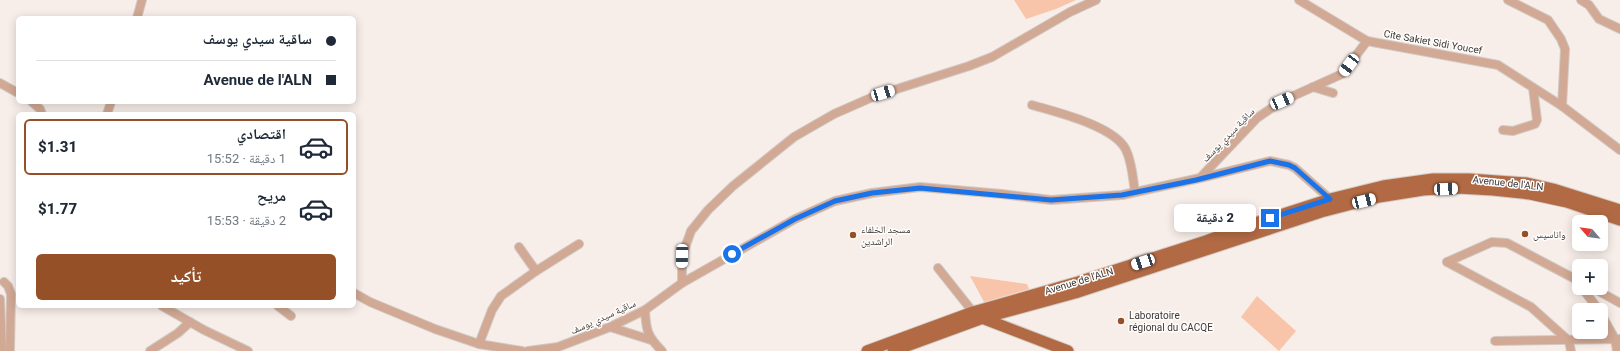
<!DOCTYPE html>
<html lang="ar">
<meta charset="utf-8">
<style>
:root{--surface:#fff;--page:#f2f2f3;--text:#1f2937;--muted:#747a83;--line:#e0e1e3;--accent:#965027}
body{margin:0;font-family:Roboto,"Noto Naskh Arabic",sans-serif;background:var(--page);color:var(--text);direction:rtl;height:100vh;display:flex;flex-direction:column;font-size:15px;white-space:nowrap}
*{box-sizing:border-box;margin:0}
p{font-size:13px;color:var(--muted)}
.icon{flex:none;width:22px;height:22px;fill:none;stroke:currentColor;stroke-width:2;stroke-linecap:round;stroke-linejoin:round}
.map{position:relative;flex:1;overflow:hidden;direction:ltr}
.drawer{position:absolute;left:16px;top:112px;width:340px;height:196px;display:flex;flex-direction:column;background:var(--surface);border-radius:6px;box-shadow:0 2px 10px #0003;direction:rtl}
.drawer>*{flex:none}
.banner{position:absolute;left:16px;top:16px;width:340px;height:88px;border-radius:6px;box-shadow:0 2px 10px #0003;direction:rtl;display:grid;align-content:center;height:88px;padding:0 20px;background:var(--surface)}
.needle{width:26px;rotate:298deg}
.buttons{position:absolute;left:1572px;top:215px;display:grid;gap:8px}
.buttons a{display:grid;place-items:center;width:36px;height:36px;border-radius:6px;background:var(--surface);box-shadow:0 2px 10px #0003;font-size:20px}
.end{position:absolute;width:18px;height:18px;margin:-9px;border:5px solid #1a73e8;background:#fff;box-shadow:0 0 0 2px #fff}
.from{border-radius:50%}
.bubble{position:absolute;height:28px;border-radius:6px;background:var(--surface);box-shadow:0 2px 10px #0003;font-size:13px;font-weight:800;line-height:28px;text-align:center;direction:rtl}
.car{position:absolute;width:12px;height:24px;margin:-12px -6px;border-radius:5px;box-shadow:0 0 3px 1px #0007;background:linear-gradient(#fff 24%,#345 0 40%,#fff 0 76%,#345 0 86%,#fff 0)}
.banner b{display:flex;align-items:center;gap:14px;height:38px;font-size:15px}
.banner b+b{border-top:1px solid var(--line)}
.banner i{width:10px;height:10px;background:var(--text)}
ul{padding:7px 0 0;list-style:none}
li{display:flex;align-items:center;gap:12px;height:56px;margin:0 8px 6px;padding:0 12px;border:2px solid transparent;border-radius:6px}
li div{flex:1}
li b{display:block;font-size:15px}
li em{font-style:normal;font-weight:800}
li.on{border-color:var(--accent)}
li>.icon{width:36px;height:36px;stroke-width:1.5}
.action{display:flex;gap:8px;margin-top:auto;padding:8px 20px}
.action a{flex:1;height:46px;border-radius:6px;background:var(--accent);color:#fff;font-size:16px;font-weight:800;line-height:46px;text-align:center}
.map>svg:first-child{display:block}
</style>
<div class="map">
<svg width="1620" height="351" viewBox="0 0 1620 351">
<rect width="100%" height="100%" fill="#f8eee9"/>
<g fill="#f9c5aa">
<path d="M 1014,0 L 1076,0 L 1056,9 L 1026,19 Z"/>
<path d="M 970,276 L 1027,284 L 1029,289 L 984,302 Z"/>
<path d="M 1257,296 L 1296,331 L 1279,351 L 1241,317 Z"/>
</g>
<g fill="none" stroke-linecap="round" stroke-linejoin="round">
<defs>
<g id="minor">
<path d="M 1299,0 L 1367,41 L 1498,65 L 1562,106 L 1620,150"/>
<path d="M 1508,0 L 1548,20 L 1561,39 L 1565,49 L 1562,106"/>
<path d="M 1581,0 L 1589,5 L 1599,19 L 1620,29"/>
<path d="M 137,18 L 142,0"/>
<path d="M 0,83 L 18,93"/>
<path d="M 1313,87 L 1333,93"/>
<path d="M 32,102 L 40,109 L 42,114"/>
<path d="M 1032,105 C 1056,112 1115,126 1126,150 C 1132,162 1133,179 1135,192"/>
<path d="M 107,114 L 111,102"/>
<path d="M 1503,130 L 1513,131 L 1535,124 L 1537,120 L 1533,88"/>
<path d="M 1201,178 L 1270,161 L 1289,165 L 1295,168 L 1330,199 L 1332,203"/>
<path d="M 519,247 L 536,271"/>
<path d="M 1447,262 L 1531,307 L 1569,341 L 1571,351"/>
<path d="M 1447,262 L 1492,242 L 1507,243 L 1579,281"/>
<path d="M 938,268 L 973,312"/>
<path d="M 4,282 L 8,286 L 11,294 L 10,351"/>
<path d="M 682,283 L 682,256 L 691,231 L 708,210 L 733,186 L 794,137 L 834,114 L 875,96 L 969,66 L 992,57 L 1070,12 L 1096,0"/>
<path d="M 1582,288 L 1599,310"/>
<path d="M 1593,288 L 1620,303"/>
<path d="M 354,293 L 370,302 L 435,329 L 479,344 L 522,351"/>
<path d="M 0,299 L 2,351"/>
<path d="M 162,306 L 204,330 L 248,351"/>
<path d="M 278,306 L 291,316"/>
<path d="M 645,310 C 646,330 647,336 662,351"/>
<path d="M 1601,314 L 1615,339 L 1617,351"/>
<path d="M 610,327 L 651,340"/>
<path d="M 1495,341 L 1620,339"/>
<path d="M 479,344 L 492,310 L 501,296 L 536,271 L 579,244"/>
<path d="M 150,351 L 178,333 L 190,322"/>
<path d="M 528,351 L 558,347 L 610,327 L 645,310 L 682,283 L 795,219 L 835,201 L 872,193 L 920,187 L 1002,194 L 1051,200 L 1122,195 L 1200,178 L 1257,118 L 1282,101 L 1342,74 L 1367,41"/>
</g>
<g id="major">
<path d="M 982,318 L 1068,351"/>
<path d="M 867,351 L 973,312 L 1078,282 L 1206,241 L 1255,223 L 1330,199 L 1383,186 L 1433,179 L 1469,179 L 1527,183 L 1553,189 L 1620,210"/>
<path d="M 893,351 L 983,318 L 1075,293 L 1321,212 L 1379,197 L 1423,190 L 1458,188 L 1493,190 L 1530,194 L 1567,202 L 1620,220"/>
</g>
</defs>
<use href="#minor" stroke="#d2cac5" stroke-width="10"/>
<use href="#major" stroke="#d2cac5" stroke-width="13"/>
<use href="#minor" stroke="#d1a994" stroke-width="8"/>
<use href="#major" stroke="#b26a44" stroke-width="11"/>
</g>
<g fill="none" stroke-linecap="round" stroke-linejoin="round">
<path stroke="#1a73e8" stroke-width="5" d="M 732,254 L 795,219 L 835,201 L 872,193 L 920,188 L 1051,200 L 1122,195 L 1196,180 L 1270,161 L 1289,165 L 1295,168 L 1330,199 L 1270,218"/>
</g>
<g fill="#965027" stroke="#fffdfc" stroke-width="1.5">
<circle cx="1525" cy="234" r="4"/>
<circle cx="853" cy="235" r="4"/>
<circle cx="1121" cy="321" r="4"/>
</g>
<g text-anchor="middle" dominant-baseline="central" stroke-width="3" stroke-linejoin="round" paint-order="stroke">
<g font-size="10" fill="#3c3836" stroke="#fffdfc">
<text transform="translate(1433 42) rotate(10)">Cite Sakiet Sidi Youcef</text>
<text transform="translate(1228 135) rotate(-46)">ساقية سيدي يوسف</text>
<text transform="translate(1508 183) rotate(6)">Avenue de l'ALN</text>
<text transform="translate(1079 281) rotate(-17)">Avenue de l'ALN</text>
<text transform="translate(603 317) rotate(-24)">ساقية سيدي يوسف</text>
</g>
<g font-size="10" fill="#3c3836" stroke="#fffdfc" text-anchor="start">
<text x="861" y="229">مسجد الخلفاء<tspan x="861" dy="12">الراشدين</tspan></text>
<text x="1533" y="234">واناسيس</text>
<text x="1129" y="315">Laboratoire<tspan x="1129" dy="12">régional du CACQE</tspan></text>
</g>
</g>
</svg>
<div class="buttons">
<a><svg class="needle" viewBox="-14 -14 28 28"><path d="M0-13l5 13h-10z" fill="#e53935"/><path d="M0 13l5-13h-10z" fill="#747a83"/></svg></a>
<a>+</a>
<a>−</a>
</div>
<i class="end from" style="left:732px;top:254px"></i>
<i class="end" style="left:1270px;top:218px"></i>
<div class="bubble" style="left:1174px;top:204px;width:82px">2 دقيقة</div>
<i class="car" style="left:1349px;top:65px;rotate:217deg"></i>
<i class="car" style="left:883px;top:93px;rotate:73deg"></i>
<i class="car" style="left:1282px;top:101px;rotate:67deg"></i>
<i class="car" style="left:1446px;top:189px;rotate:87deg"></i>
<i class="car" style="left:1364px;top:201px;rotate:76deg"></i>
<i class="car" style="left:682px;top:256px;rotate:181deg"></i>
<i class="car" style="left:1143px;top:262px;rotate:252deg"></i>
<div class="banner">
<b><i class="from"></i>ساقية سيدي يوسف</b>
<b><i></i>Avenue de l'ALN</b>
</div>
<section class="drawer">
<ul>
<li class="on"><svg class="icon" aria-label="car" viewBox="0 0 24 24"><path d="M5 17H2v-5l4-1 3-4h7l3 4 3 1v5h-3M9 17h6M6 11h13"/><circle cx="7" cy="17" r="2"/><circle cx="17" cy="17" r="2"/></svg><div><b>اقتصادي</b><p>1 دقيقة · 15:52</p></div><em>$1.31</em></li>
<li><svg class="icon" aria-label="car" viewBox="0 0 24 24"><path d="M5 17H2v-5l4-1 3-4h7l3 4 3 1v5h-3M9 17h6M6 11h13"/><circle cx="7" cy="17" r="2"/><circle cx="17" cy="17" r="2"/></svg><div><b>مريح</b><p>2 دقيقة · 15:53</p></div><em>$1.77</em></li>
</ul>
<div class="action"><a>تأكيد</a></div>
</section>
</div>
